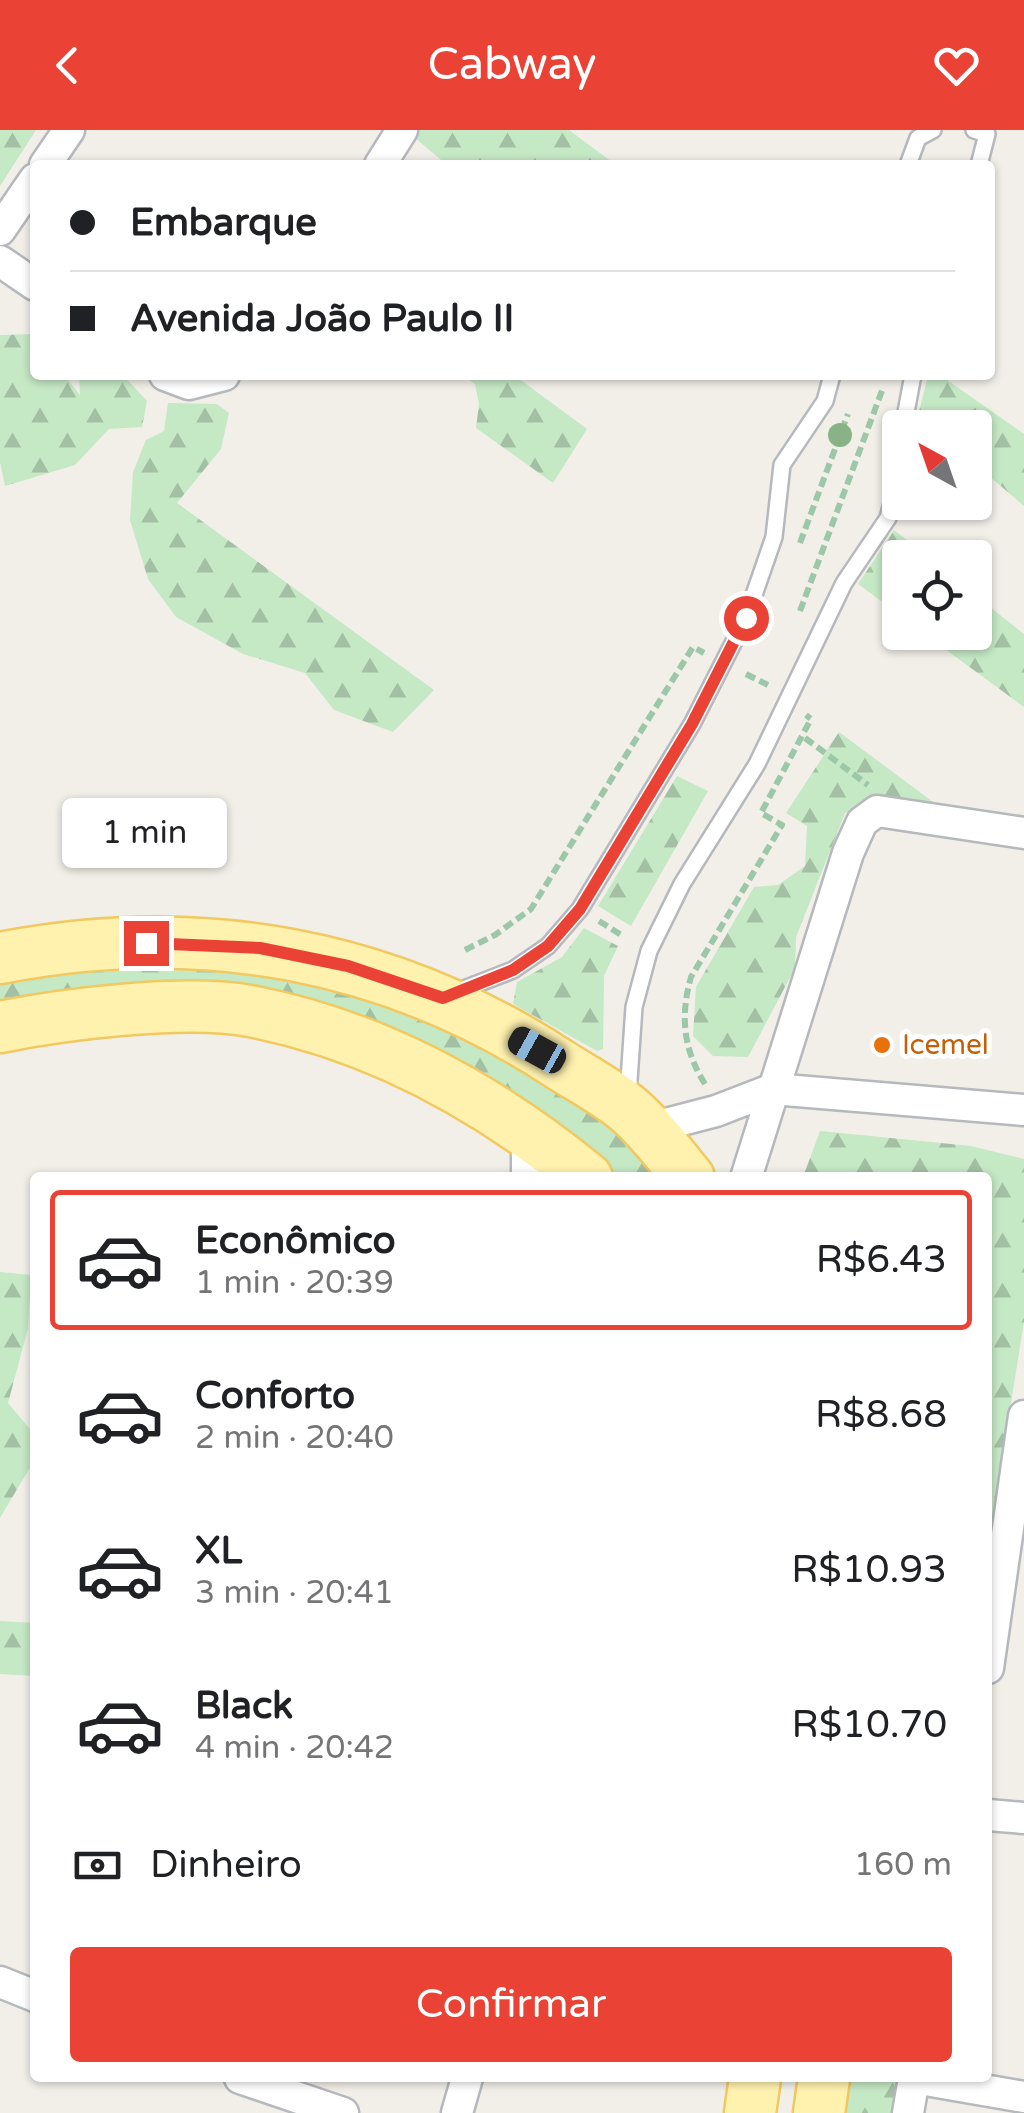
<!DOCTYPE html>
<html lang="pt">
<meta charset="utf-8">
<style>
:root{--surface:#fff;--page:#f6f6f6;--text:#202124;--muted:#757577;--line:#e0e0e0;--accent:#ea4335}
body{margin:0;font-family:"Varela Round",sans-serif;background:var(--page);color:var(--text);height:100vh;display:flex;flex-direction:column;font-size:38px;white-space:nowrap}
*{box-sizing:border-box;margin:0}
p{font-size:32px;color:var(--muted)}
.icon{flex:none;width:55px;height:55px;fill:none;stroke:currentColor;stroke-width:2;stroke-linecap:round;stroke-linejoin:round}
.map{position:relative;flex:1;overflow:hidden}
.side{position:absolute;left:30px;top:1042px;width:962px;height:910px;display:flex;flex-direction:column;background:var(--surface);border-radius:10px;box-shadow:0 2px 8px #0004}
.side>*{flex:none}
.guide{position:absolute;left:30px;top:30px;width:965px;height:220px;border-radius:10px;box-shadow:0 2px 8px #0004;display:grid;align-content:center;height:220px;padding:0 40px;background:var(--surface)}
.needle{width:65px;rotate:320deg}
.fabs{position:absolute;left:882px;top:280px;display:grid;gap:20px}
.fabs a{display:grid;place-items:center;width:110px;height:110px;border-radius:10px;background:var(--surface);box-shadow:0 2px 8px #0004;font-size:50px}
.end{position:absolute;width:45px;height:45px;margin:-22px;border:12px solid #ea4335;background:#fff;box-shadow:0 0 0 5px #fff}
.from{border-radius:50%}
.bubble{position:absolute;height:70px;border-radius:10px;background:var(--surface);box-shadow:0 2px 8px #0004;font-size:32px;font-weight:600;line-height:70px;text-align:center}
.car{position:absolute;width:30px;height:60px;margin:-30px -15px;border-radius:12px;box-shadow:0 0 8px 2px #0007;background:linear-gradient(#222 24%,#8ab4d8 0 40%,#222 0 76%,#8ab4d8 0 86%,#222 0)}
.guide b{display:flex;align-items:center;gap:35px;height:95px;font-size:38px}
.guide b+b{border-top:2px solid var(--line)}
.guide i{width:25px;height:25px;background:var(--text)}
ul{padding:18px 0 0;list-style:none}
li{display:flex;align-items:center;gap:30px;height:140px;margin:0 20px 15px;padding:0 20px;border:5px solid transparent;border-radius:10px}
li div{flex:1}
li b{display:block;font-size:38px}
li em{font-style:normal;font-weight:600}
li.current{border-color:var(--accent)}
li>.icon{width:90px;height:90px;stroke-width:1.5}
.pay{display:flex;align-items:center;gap:25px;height:110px;padding:0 40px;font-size:38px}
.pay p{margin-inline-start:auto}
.primary-button{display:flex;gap:20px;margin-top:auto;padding:20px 40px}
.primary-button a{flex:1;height:115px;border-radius:10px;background:var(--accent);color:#fff;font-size:40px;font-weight:600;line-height:115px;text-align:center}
header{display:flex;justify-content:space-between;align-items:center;height:130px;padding:0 40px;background:var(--accent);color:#fff;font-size:45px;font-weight:600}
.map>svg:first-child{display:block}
</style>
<header><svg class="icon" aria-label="back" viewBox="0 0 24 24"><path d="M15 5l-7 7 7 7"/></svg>Cabway<svg class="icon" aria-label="heart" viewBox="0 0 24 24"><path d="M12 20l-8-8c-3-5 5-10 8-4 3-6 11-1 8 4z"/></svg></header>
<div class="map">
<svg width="1024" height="1983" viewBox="0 0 1024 1983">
<defs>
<pattern id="forest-firs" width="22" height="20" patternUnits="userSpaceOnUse" patternTransform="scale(2.5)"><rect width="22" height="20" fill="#c5e8c5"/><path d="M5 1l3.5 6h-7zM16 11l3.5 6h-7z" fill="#a3c0a4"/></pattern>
</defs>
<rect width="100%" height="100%" fill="#f1efe8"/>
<g fill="url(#forest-firs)">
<path d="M 0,0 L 36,0 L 0,56 Z"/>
<path d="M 419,0 L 569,0 L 616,35 L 447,35 L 414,7 Z"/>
<path d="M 34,204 L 35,245 L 64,245 L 80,265 L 79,245 L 123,245 L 147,271 L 142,297 L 109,299 L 75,335 L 5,356 L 0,332 L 0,205 Z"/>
<path d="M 462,245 L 514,245 L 587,299 L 553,353 L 476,298 L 479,274 L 475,254 Z"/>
<path d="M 928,245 L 940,245 L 1024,304 L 1024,376 L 975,334 L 975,298 L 931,297 L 918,286 Z"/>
<path d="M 168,273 L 217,274 L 229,283 L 221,319 L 177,373 L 434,560 L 393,602 L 334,580 L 305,543 L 243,524 L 176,487 L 148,449 L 130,390 L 133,342 L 146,310 L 164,301 Z"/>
<path d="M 894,400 L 929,427 L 900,428 L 900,485 L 858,454 Z"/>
<path d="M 975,465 L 1024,504 L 1024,577 L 923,503 L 975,502 Z"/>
<path d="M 839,602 L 933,672 L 845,683 L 796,807 L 795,838 L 748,927 L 713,926 L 693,906 L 696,857 L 754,757 L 778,755 L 805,736 L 807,696 L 786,683 Z"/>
<path d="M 677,646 L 708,661 L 631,796 L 598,776 Z"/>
<path d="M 584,798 L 618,816 L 604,846 L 603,919 L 597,921 L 513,874 L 517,852 L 562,827 Z"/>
<path d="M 92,831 L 279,837 L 478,901 L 574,967 L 667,1047 L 620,1047 L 558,1000 L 436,920 L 0,882 L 0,850 Z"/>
<path d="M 820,1001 L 971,1016 L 1024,1029 L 1024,1192 L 988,1415 L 988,1048 L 803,1047 Z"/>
<path d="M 0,1142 L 31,1145 L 28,1198 L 8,1273 L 35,1305 L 35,1329 L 0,1388 Z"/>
<path d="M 0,1491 L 35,1493 L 34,1546 L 0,1544 Z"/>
<path d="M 845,1948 L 905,1948 L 899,1983 L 839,1983 Z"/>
</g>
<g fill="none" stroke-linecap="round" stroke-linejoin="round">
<defs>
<g id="service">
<path d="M 974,0 L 987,4 L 979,35"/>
<path d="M 908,35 L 918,8 L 933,0"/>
<path d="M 903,298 L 913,245"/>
<path d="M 451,864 L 513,840 L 548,816 L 580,779 L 692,594 L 746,488 L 774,407 L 782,335 L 825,271 L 832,245"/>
<path d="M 628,965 L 634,877 L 649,821 L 682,754 L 757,634 L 844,453 L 888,388 L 900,345"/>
</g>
<g id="minor">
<path d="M 45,35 L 69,0"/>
<path d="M 380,35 L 402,0"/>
<path d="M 0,100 L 35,49"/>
<path d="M 0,131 L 35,155"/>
<path d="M 165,245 L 189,254 L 224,245"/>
<path d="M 647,999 L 716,981 L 773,959 L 1024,980"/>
<path d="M 527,1048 L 527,1003"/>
<path d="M 746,1048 L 848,723 L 862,692 L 877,681 L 1024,703"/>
<path d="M 988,1538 L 1024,1286"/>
<path d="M 988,1685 L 1024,1688"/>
<path d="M 0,1852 L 35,1866"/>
<path d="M 240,1948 L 343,1983"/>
<path d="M 914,1948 L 1024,1967"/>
<path d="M 457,1983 L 467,1948"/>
<path d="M 908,1983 L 914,1948"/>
</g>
<g id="primary">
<path d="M 0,828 C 199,789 389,823 559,934 C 582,949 608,962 629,980 C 651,999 670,1025 689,1048"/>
<path d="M 0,897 C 64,884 186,869 250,881 C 375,905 489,968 587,1048"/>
<path d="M 750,1983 L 755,1948"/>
<path d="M 819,1983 L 824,1948"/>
</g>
</defs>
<use href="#service" stroke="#b5b8bc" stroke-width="20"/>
<use href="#minor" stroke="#b5b8bc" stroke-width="35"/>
<use href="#primary" stroke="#f2c960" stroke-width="55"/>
<g stroke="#9cc7a9" stroke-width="6" stroke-dasharray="10 5" stroke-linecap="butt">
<path d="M 800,413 L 848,284"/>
<path d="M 800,481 L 883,258"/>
<path d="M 746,544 L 768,555"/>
<path d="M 805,608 L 868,655"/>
<path d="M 599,791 L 623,806"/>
<path d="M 465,820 L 495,805 L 531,779 L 693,517 L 704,523"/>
<path d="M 705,954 C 683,919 680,886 691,847 L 782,695 L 761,683 L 811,589 L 806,585"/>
</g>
<use href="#service" stroke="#fff" stroke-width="15"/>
<use href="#minor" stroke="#fff" stroke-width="30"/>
<use href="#primary" stroke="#fff2af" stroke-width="50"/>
</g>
<circle fill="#89b387" cx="840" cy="305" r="12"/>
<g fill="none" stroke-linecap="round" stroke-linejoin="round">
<path stroke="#ea4335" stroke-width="12" d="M 146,813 L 260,818 L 348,836 L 443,868 L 513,840 L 548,816 L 580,779 L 692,594 L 746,488"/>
</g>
<circle fill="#e8710a" stroke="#fff" stroke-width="4" cx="882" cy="915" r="10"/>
<g text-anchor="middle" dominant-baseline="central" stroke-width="10" stroke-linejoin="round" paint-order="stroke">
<g font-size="28" fill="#c56008" stroke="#fff" text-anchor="start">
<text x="902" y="915">Icemel</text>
</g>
</g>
</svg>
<div class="fabs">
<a><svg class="needle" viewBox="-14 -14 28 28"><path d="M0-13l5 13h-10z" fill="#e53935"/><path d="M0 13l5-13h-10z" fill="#757577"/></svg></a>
<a><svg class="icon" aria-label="locate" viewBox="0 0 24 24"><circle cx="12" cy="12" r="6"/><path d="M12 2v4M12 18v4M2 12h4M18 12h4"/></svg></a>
</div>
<i class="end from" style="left:746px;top:488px"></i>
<i class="end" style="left:146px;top:813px"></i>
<div class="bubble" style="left:62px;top:668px;width:165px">1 min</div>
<i class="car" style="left:537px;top:920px;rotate:299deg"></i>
<div class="guide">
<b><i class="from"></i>Embarque</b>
<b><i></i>Avenida João Paulo II</b>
</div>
<section class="side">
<ul>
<li class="current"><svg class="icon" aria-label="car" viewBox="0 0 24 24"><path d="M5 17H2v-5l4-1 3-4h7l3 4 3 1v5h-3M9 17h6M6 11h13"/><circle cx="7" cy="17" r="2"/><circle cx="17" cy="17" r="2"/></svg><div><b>Econômico</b><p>1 min · 20:39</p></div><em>R$6.43</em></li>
<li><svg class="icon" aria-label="car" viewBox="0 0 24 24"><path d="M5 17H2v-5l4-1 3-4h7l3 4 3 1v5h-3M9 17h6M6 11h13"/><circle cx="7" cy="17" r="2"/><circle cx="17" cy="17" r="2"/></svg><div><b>Conforto</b><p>2 min · 20:40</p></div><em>R$8.68</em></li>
<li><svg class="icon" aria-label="car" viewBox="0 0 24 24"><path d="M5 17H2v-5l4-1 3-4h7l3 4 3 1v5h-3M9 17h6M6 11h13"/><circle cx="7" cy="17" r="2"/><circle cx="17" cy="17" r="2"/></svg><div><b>XL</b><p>3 min · 20:41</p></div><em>R$10.93</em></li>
<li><svg class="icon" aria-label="car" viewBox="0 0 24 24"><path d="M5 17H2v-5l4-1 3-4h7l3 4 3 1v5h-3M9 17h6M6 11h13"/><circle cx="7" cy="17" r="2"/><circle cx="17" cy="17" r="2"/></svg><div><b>Black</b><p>4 min · 20:42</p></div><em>R$10.70</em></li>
</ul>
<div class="pay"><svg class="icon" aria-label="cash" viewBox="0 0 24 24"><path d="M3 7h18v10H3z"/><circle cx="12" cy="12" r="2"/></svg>Dinheiro<p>160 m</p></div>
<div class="primary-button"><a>Confirmar</a></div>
</section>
</div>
